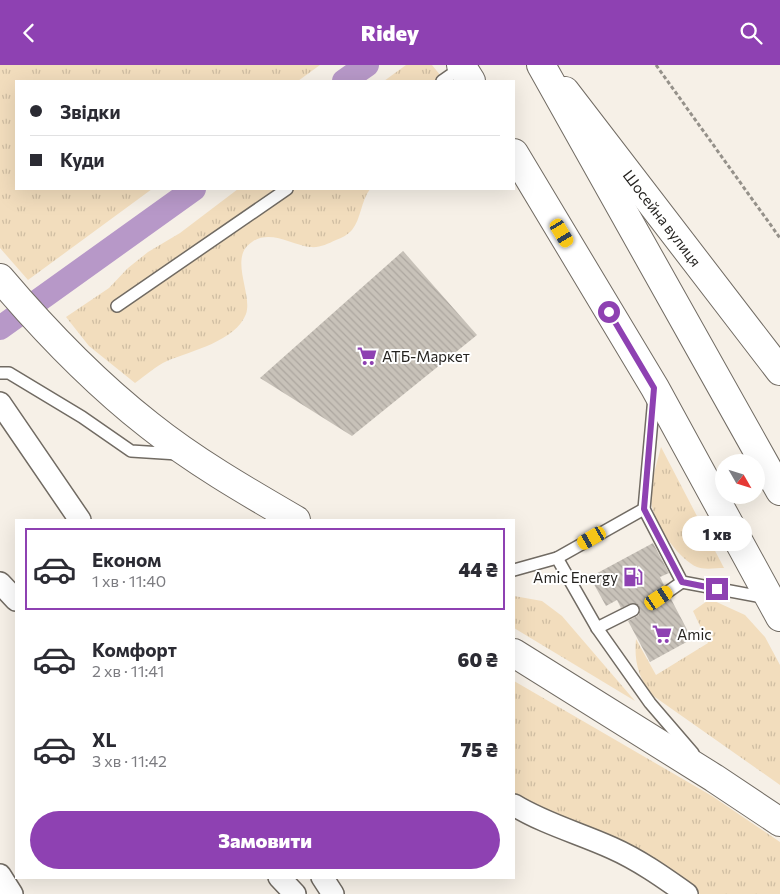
<!DOCTYPE html>
<html lang="uk">
<meta charset="utf-8">
<style>
:root{--surface:#fff;--page:#f2f2f3;--text:#2b2b33;--muted:#7c7c81;--line:#e1e1e2;--accent:#8e41b2}
body{margin:0;font-family:Commissioner,sans-serif;background:var(--page);color:var(--text);height:100vh;display:flex;flex-direction:column;font-size:19px;white-space:nowrap}
*{box-sizing:border-box;margin:0}
p{font-size:16px;color:var(--muted)}
.icon{flex:none;width:28px;height:28px;fill:none;stroke:currentColor;stroke-width:2;stroke-linecap:round;stroke-linejoin:round}
.map{position:relative;flex:1;overflow:hidden}
.panel{position:absolute;left:15px;top:454px;width:500px;height:360px;display:flex;flex-direction:column;background:var(--surface);border-radius:0px;box-shadow:0 5px 20px #0002}
.panel>*{flex:none}
.top-card{position:absolute;left:15px;top:15px;width:500px;height:110px;border-radius:0px;box-shadow:0 5px 20px #0002;display:grid;align-content:center;height:110px;padding:0 15px;background:var(--surface)}
.needle{width:32px;rotate:129deg}
.buttons{position:absolute;left:715px;top:389px;display:grid;gap:10px}
.buttons a{display:grid;place-items:center;width:50px;height:50px;border-radius:50%;background:var(--surface);box-shadow:0 5px 20px #0002;font-size:25px}
.end{position:absolute;width:22px;height:22px;margin:-11px;border:6px solid #8e41b2;background:#fff;box-shadow:0 0 0 2px #fff}
.from{border-radius:50%}
.bubble{position:absolute;height:35px;border-radius:18px;background:var(--surface);box-shadow:0 5px 20px #0002;font-size:16px;font-weight:800;line-height:35px;text-align:center}
.car{position:absolute;width:15px;height:30px;margin:-15px -8px;border-radius:6px;box-shadow:0 0 4px 1px #0007;background:linear-gradient(#f5c518 24%,#345 0 40%,#f5c518 0 76%,#345 0 86%,#f5c518 0)}
.top-card b{display:flex;align-items:center;gap:18px;height:48px;font-size:19px}
.top-card b+b{border-top:1px solid var(--line)}
.top-card i{width:12px;height:12px;background:var(--text)}
ul{padding:9px 0 0;list-style:none}
li{display:flex;align-items:center;gap:15px;height:82px;margin:0 10px 8px;padding:0 5px;border:2px solid transparent;border-radius:0px}
li div{flex:1}
li b{display:block;font-size:19px}
li em{font-style:normal;font-weight:800}
li.current{border-color:var(--accent)}
li>.icon{width:45px;height:45px;stroke-width:1.5}
.button{display:flex;gap:10px;margin-top:auto;padding:10px 15px}
.button a{flex:1;height:58px;border-radius:30px;background:var(--accent);color:#fff;font-size:20px;font-weight:800;line-height:58px;text-align:center}
header{display:flex;justify-content:space-between;align-items:center;height:65px;padding:0 15px;background:var(--accent);color:#fff;font-size:22px;font-weight:800}
.map>svg:first-child{display:block}
</style>
<header><svg class="icon" aria-label="back" viewBox="0 0 24 24"><path d="M15 5l-7 7 7 7"/></svg>Ridey<svg class="icon" aria-label="search" viewBox="0 0 24 24"><circle cx="10" cy="10" r="6"/><path d="M15 15l6 6"/></svg></header>
<div class="map">
<svg width="780" height="829" viewBox="0 0 780 829">
<defs>
<pattern id="grass-tufts" width="24" height="20" patternUnits="userSpaceOnUse" patternTransform="scale(1.25)"><rect width="24" height="20" fill="#f2ddbd"/><path d="M3 7l-1-3M5 7V3M7 7l1-3M15 17l-1-3M17 17v-4M19 17l1-3" fill="none" stroke="#cfbda2"/></pattern>
<pattern id="building-back-hatch" width="6" height="6" patternUnits="userSpaceOnUse" patternTransform="scale(1.25)"><rect width="6" height="6" fill="#c8c2b9"/><path d="M-1 5l2 2M0 0l6 6M5-1l2 2" fill="none" stroke="#aca69f"/></pattern>
</defs>
<rect width="100%" height="100%" fill="#f6f0e7"/>
<g fill="url(#grass-tufts)">
<path d="M 0,0 L 320,0 L 298,16 L 16,16 L 16,124 L 152,124 L 28,215 L 0,183 Z"/>
<path d="M 406,0 L 432,0 L 445,16 L 384,16 Z"/>
<path d="M 238,124 L 370,124 C 361,136 361,154 352,165 C 347,170 342,173 336,175 C 327,179 320,183 310,182 C 292,180 270,164 252,177 C 228,192 253,229 246,249 C 236,276 191,286 167,296 C 156,301 145,311 135,318 L 89,281 L 66,252 L 109,223 L 128,203 L 148,187 L 180,168 Z"/>
<path d="M 661,382 L 724,503 C 716,503 704,505 697,502 C 678,494 652,456 651,435 C 650,418 657,398 661,382 Z"/>
<path d="M 514,531 L 542,536 L 562,551 L 635,636 L 514,563 Z"/>
<path d="M 710,534 L 745,550 L 765,572 L 780,600 L 780,720 L 652,630 C 638,612 634,596 636,574 L 656,610 L 708,578 L 693,546 Z"/>
<path d="M 514,616 L 712,731 L 780,777 L 780,829 L 700,829 L 672,812 L 514,733 Z"/>
</g>
<g fill="none" stroke-linecap="round" stroke-linejoin="round">
<g stroke="#b798c8" stroke-width="24">
<path d="M 344,16 L 367,0"/>
<path d="M 0,263 L 194,124"/>
</g>
</g>
<g fill="url(#building-back-hatch)">
<path d="M 403,186 L 477,270 L 352,371 L 260,313 Z"/>
<path d="M 653,478 L 669,508 L 660,512 L 664,520 L 652,529 L 653,537 L 660,540 L 671,534 L 692,574 L 650,597 L 628,556 L 639,550 L 639,541 L 633,538 L 621,543 L 617,535 L 606,541 L 590,512 Z"/>
</g>
<g fill="none" stroke-linecap="round" stroke-linejoin="round">
<defs>
<g id="service">
<path d="M 442,16 L 462,2"/>
<path d="M 117,241 L 287,124"/>
<path d="M 0,308 L 9,308 L 82,352 L 131,386 L 178,389"/>
<path d="M 654,332 L 644,444 L 682,517 L 767,533"/>
<path d="M 557,493 L 644,444"/>
<path d="M 514,505 L 557,493 L 597,563 L 650,638 L 693,688"/>
<path d="M 659,533 L 682,517"/>
<path d="M 597,563 L 633,545"/>
</g>
<g id="minor">
<path d="M 0,338 L 80,455"/>
<path d="M 0,518 L 16,535"/>
<path d="M 514,740 C 545,759 579,768 612,783 C 639,795 663,812 687,829"/>
<path d="M 0,810 L 12,829"/>
<path d="M 279,812 L 295,829"/>
<path d="M 322,812 L 333,829"/>
</g>
<g id="secondary">
<path id="s1" d="M 565,26 L 780,306"/>
</g>
<g id="primary">
<path d="M 461,0 L 471,16"/>
<path d="M 514,88 L 655,323 L 780,552"/>
</g>
<g id="trunk">
<path d="M 541,0 L 780,426"/>
<path d="M 0,213 C 45,266 94,317 149,360 C 194,396 246,426 296,455"/>
<path d="M 514,588 L 714,713 L 780,757"/>
</g>
</defs>
<use href="#service" stroke="#716b63" stroke-width="14"/>
<use href="#minor" stroke="#716b63" stroke-width="24"/>
<use href="#secondary" stroke="#716b63" stroke-width="30"/>
<use href="#primary" stroke="#716b63" stroke-width="30"/>
<use href="#trunk" stroke="#716b63" stroke-width="30"/>
<path stroke="#95918a" stroke-width="3" stroke-dasharray="4 2.5" stroke-linecap="butt" d="M 656,0 L 780,173"/>
<use href="#service" stroke="#fff" stroke-width="11"/>
<use href="#minor" stroke="#fff" stroke-width="21"/>
<use href="#secondary" stroke="#fff" stroke-width="28"/>
<use href="#primary" stroke="#fff" stroke-width="28"/>
<use href="#trunk" stroke="#fff" stroke-width="28"/>
</g>
<g fill="none" stroke-linecap="round" stroke-linejoin="round">
<path stroke="#8e41b2" stroke-width="6" d="M 609,247 L 654,323 L 644,444 L 682,517 L 717,524"/>
</g>
<defs>
<symbol id="supermarket-bare" viewBox="-9 -9 18 18"><path d="M-6-5.5h2.5l.6 2H6L4.5 2H-2.5L-4.4-4H-6ZM-1.5 3.2a1.3 1.3 0 1 0 .1 0ZM3 3.2a1.3 1.3 0 1 0 .1 0Z" fill="#8e41b2" stroke="#fff" stroke-width="2.5" paint-order="stroke"/></symbol>
<symbol id="fuel-bare" viewBox="-9 -9 18 18"><path d="M-5.5-6h7V0h2V4h1.3V-2.5L3-4.5l.8-.8L6-3V5H2.5V1h-1V6h-7ZM-4.2-4.7v3.2H.2V-4.7Z" fill="#8e41b2" stroke="#fff" stroke-width="2.5" paint-order="stroke"/></symbol>
</defs>
<g fill-rule="evenodd">
<use href="#supermarket-bare" x="353" y="277" width="28" height="28"/>
<use href="#fuel-bare" x="619" y="498" width="28" height="28"/>
<use href="#supermarket-bare" x="648" y="555" width="28" height="28"/>
</g>
<g text-anchor="middle" dominant-baseline="central" stroke-width="4" stroke-linejoin="round" paint-order="stroke">
<g font-size="15" fill="#252320" stroke="#fff">
<text stroke="none"><textPath href="#s1" startOffset="160">Шосейна вулиця</textPath></text>
</g>
<g font-size="15" fill="#252320" stroke="#fff" text-anchor="start">
<text x="382" y="291">АТБ-Маркет</text>
<text x="618" y="512" text-anchor="end">Amic Energy</text>
<text x="677" y="569">Amic</text>
</g>
</g>
</svg>
<div class="buttons">
<a><svg class="needle" viewBox="-14 -14 28 28"><path d="M0-13l5 13h-10z" fill="#e53935"/><path d="M0 13l5-13h-10z" fill="#7c7c81"/></svg></a>
</div>
<i class="end from" style="left:609px;top:247px"></i>
<i class="end" style="left:717px;top:524px"></i>
<div class="bubble" style="left:682px;top:451px;width:70px">1 хв</div>
<i class="car" style="left:562px;top:168px;rotate:149deg"></i>
<i class="car" style="left:592px;top:473px;rotate:240deg"></i>
<i class="car" style="left:659px;top:533px;rotate:56deg"></i>
<div class="top-card">
<b><i class="from"></i>Звідки</b>
<b><i></i>Куди</b>
</div>
<section class="panel">
<ul>
<li class="current"><svg class="icon" aria-label="car" viewBox="0 0 24 24"><path d="M5 17H2v-5l4-1 3-4h7l3 4 3 1v5h-3M9 17h6M6 11h13"/><circle cx="7" cy="17" r="2"/><circle cx="17" cy="17" r="2"/></svg><div><b>Економ</b><p>1 хв · 11:40</p></div><em>44 ₴</em></li>
<li><svg class="icon" aria-label="car" viewBox="0 0 24 24"><path d="M5 17H2v-5l4-1 3-4h7l3 4 3 1v5h-3M9 17h6M6 11h13"/><circle cx="7" cy="17" r="2"/><circle cx="17" cy="17" r="2"/></svg><div><b>Комфорт</b><p>2 хв · 11:41</p></div><em>60 ₴</em></li>
<li><svg class="icon" aria-label="car" viewBox="0 0 24 24"><path d="M5 17H2v-5l4-1 3-4h7l3 4 3 1v5h-3M9 17h6M6 11h13"/><circle cx="7" cy="17" r="2"/><circle cx="17" cy="17" r="2"/></svg><div><b>XL</b><p>3 хв · 11:42</p></div><em>75 ₴</em></li>
</ul>
<div class="button"><a>Замовити</a></div>
</section>
</div>
